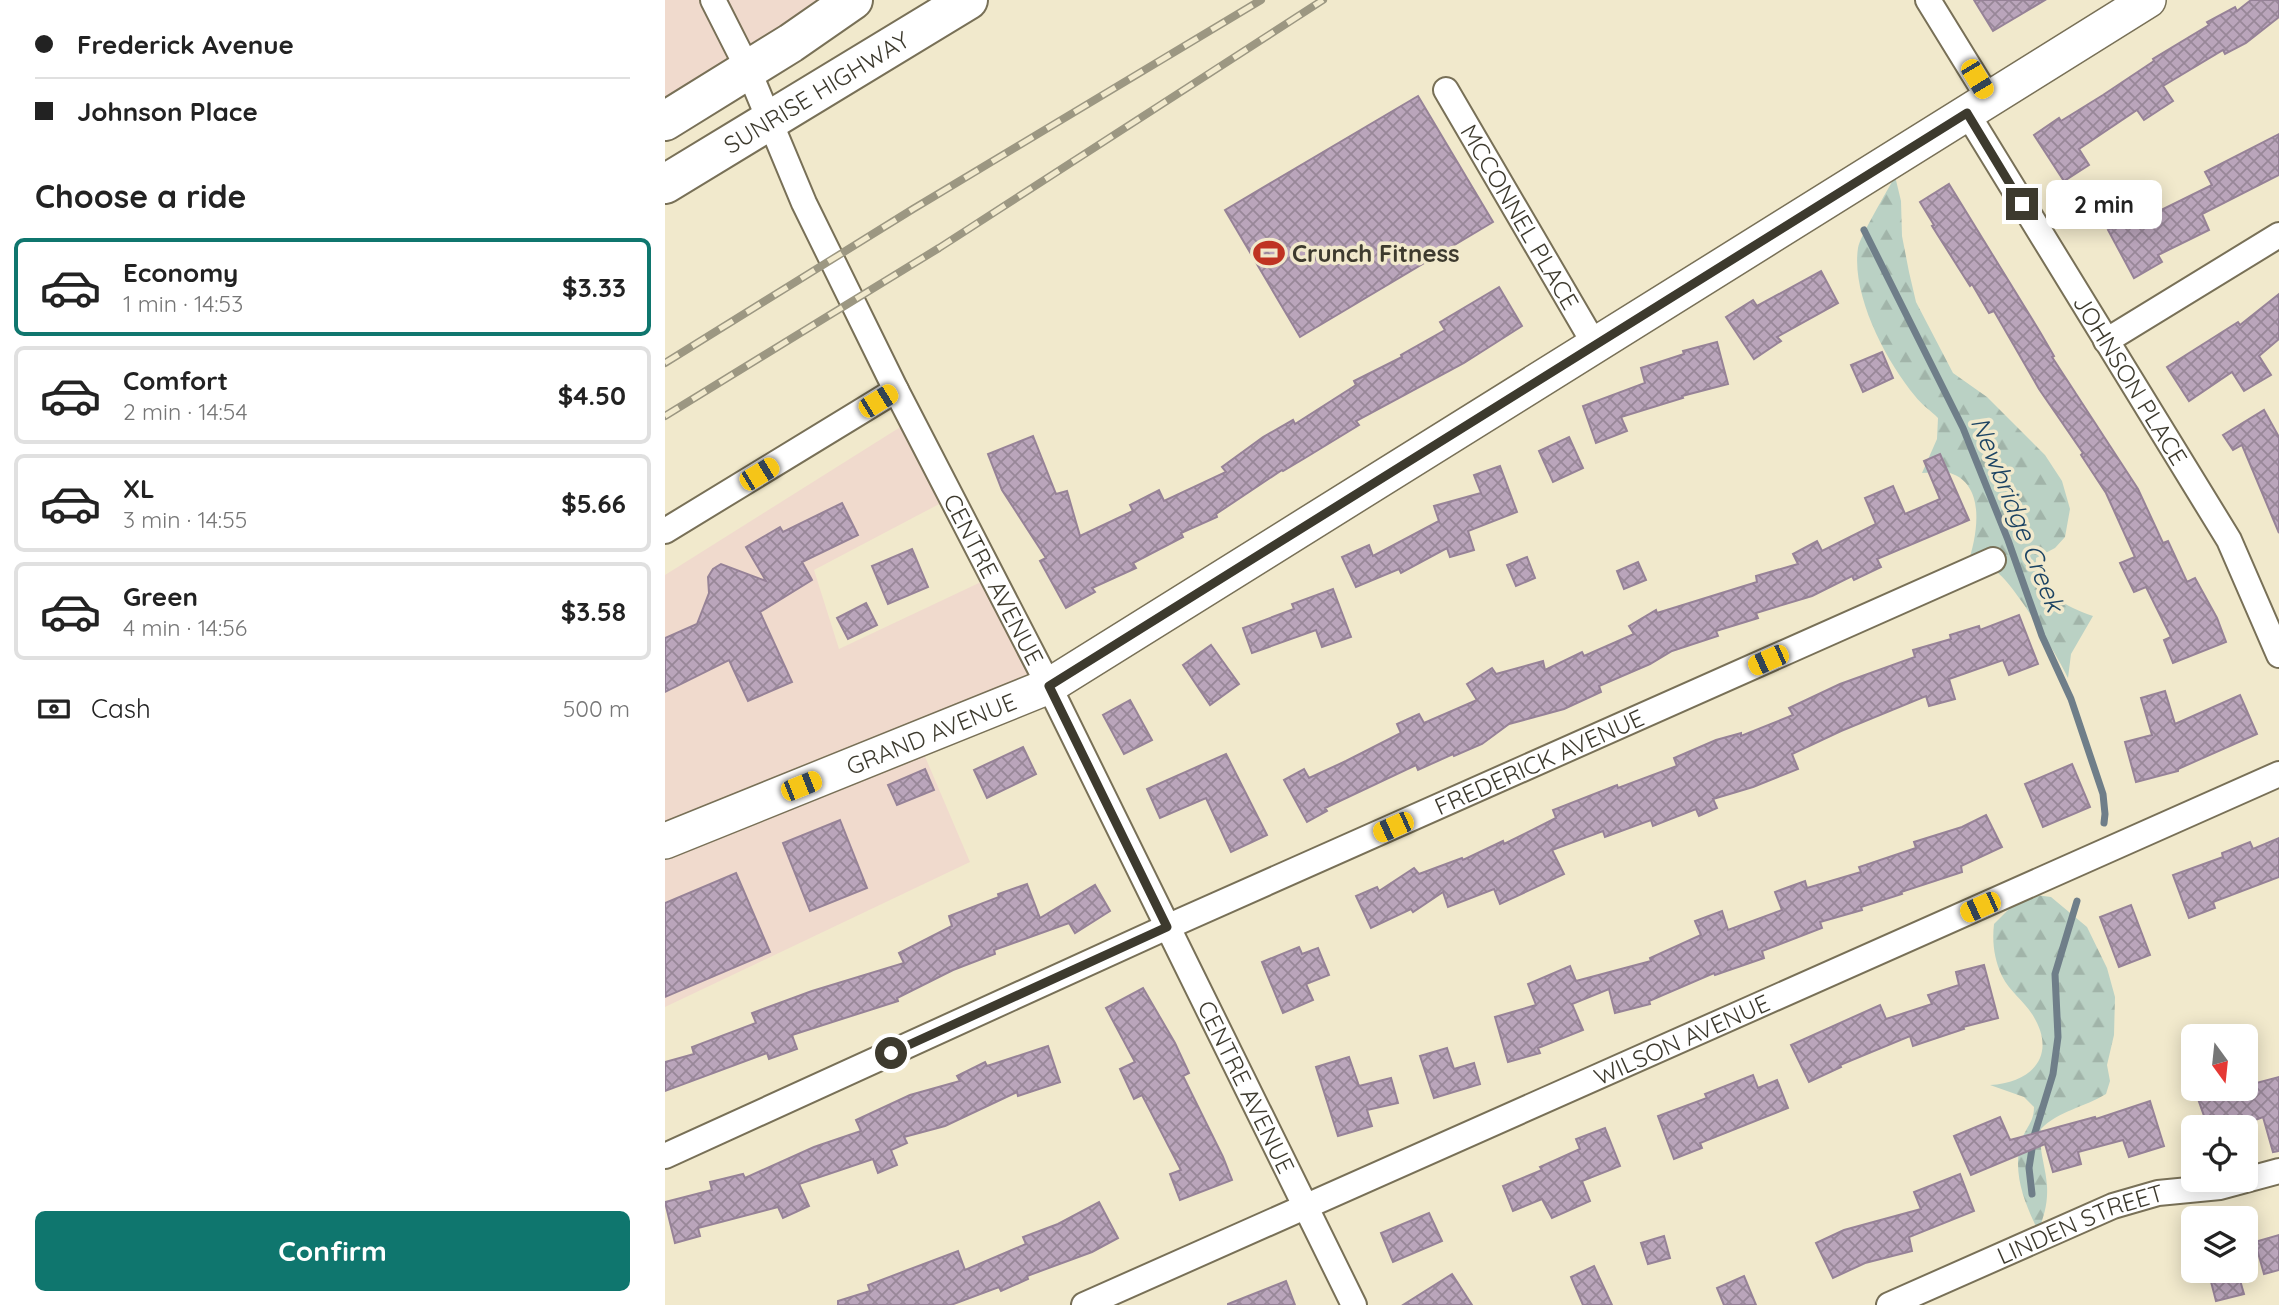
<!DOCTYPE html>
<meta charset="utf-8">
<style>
:root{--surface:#fff;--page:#f6f6f6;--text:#222;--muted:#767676;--line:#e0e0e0;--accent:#0f766e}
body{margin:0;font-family:Quicksand,sans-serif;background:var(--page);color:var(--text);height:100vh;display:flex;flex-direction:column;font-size:26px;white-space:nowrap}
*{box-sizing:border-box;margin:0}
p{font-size:23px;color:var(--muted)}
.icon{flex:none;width:38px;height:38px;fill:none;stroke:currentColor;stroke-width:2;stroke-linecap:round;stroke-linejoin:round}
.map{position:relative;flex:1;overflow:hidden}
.drawer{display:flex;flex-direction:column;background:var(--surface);width:665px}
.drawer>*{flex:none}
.top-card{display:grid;align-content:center;height:154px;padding:0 35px;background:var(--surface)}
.needle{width:46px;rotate:165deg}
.buttons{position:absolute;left:1516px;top:1024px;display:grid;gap:14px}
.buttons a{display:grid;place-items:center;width:77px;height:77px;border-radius:10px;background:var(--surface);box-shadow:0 4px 18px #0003;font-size:35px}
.end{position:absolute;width:32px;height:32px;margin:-16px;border:9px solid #3d3a2e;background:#fff;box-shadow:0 0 0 4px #fff}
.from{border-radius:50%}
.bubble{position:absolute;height:49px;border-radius:10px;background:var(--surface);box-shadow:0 4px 18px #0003;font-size:23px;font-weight:800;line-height:49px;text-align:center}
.car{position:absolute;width:21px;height:42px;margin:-21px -10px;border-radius:9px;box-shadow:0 0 5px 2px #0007;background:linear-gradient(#f5c518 24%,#345 0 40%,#f5c518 0 76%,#345 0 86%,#f5c518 0)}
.top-card b{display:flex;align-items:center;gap:24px;height:66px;font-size:26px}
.top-card b+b{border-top:2px solid var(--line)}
.top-card i{width:18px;height:18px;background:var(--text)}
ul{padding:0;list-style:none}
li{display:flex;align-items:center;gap:21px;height:98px;margin:0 14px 10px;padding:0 21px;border:4px solid var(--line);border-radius:10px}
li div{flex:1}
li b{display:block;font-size:26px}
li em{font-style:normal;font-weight:800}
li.on{border-color:var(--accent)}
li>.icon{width:63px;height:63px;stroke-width:1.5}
h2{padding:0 35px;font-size:32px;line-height:84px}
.pay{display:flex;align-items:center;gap:18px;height:77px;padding:0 35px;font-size:26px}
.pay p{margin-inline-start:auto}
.button{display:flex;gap:14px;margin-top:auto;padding:14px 35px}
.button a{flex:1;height:80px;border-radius:10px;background:var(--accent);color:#fff;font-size:28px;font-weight:800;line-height:80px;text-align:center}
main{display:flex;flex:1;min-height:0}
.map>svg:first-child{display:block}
</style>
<main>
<section class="drawer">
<div class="top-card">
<b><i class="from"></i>Frederick Avenue</b>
<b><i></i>Johnson Place</b>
</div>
<h2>Choose a ride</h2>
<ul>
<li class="on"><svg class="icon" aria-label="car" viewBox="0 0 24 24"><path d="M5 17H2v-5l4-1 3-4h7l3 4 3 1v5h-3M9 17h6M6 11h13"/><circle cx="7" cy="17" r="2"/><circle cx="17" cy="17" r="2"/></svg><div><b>Economy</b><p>1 min · 14:53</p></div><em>$3.33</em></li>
<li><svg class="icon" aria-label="car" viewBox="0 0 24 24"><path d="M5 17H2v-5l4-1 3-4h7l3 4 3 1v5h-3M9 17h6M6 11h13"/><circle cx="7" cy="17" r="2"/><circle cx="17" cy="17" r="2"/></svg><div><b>Comfort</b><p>2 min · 14:54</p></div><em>$4.50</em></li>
<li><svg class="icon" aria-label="car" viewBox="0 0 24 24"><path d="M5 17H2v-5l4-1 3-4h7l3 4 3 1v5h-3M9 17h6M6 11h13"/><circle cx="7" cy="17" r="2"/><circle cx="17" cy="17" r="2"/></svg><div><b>XL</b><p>3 min · 14:55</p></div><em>$5.66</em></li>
<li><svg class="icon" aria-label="car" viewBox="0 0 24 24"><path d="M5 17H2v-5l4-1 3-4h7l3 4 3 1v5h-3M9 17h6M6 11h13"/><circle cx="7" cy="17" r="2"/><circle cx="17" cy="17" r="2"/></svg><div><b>Green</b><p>4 min · 14:56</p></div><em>$3.58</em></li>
</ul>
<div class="pay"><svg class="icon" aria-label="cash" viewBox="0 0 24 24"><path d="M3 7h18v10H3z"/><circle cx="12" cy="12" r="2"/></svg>Cash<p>500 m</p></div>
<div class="button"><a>Confirm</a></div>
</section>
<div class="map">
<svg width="1614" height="1305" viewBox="0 0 1614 1305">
<defs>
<pattern id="forest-firs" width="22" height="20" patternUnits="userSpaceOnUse" patternTransform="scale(1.75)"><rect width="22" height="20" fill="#bad1c4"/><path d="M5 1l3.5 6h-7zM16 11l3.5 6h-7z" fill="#a1b4a9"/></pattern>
<pattern id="building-cross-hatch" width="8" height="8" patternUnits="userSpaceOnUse" patternTransform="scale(1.75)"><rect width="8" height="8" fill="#baa5bb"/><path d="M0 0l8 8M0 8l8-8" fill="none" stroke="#988798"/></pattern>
</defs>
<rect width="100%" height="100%" fill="#f1e9cc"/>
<g fill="#f0dacd">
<path d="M 0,0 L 157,0 L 0,98 Z"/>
<path d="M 237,426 L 278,502 L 149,570 L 174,649 L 316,582 L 367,681 L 250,733 L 305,862 L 0,1007 L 0,575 Z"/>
</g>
<g fill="url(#forest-firs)">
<path d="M 1230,176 L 1236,201 L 1237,236 L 1244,272 L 1251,302 L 1288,373 L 1322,397 L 1380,455 L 1397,481 L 1405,509 L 1400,537 L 1390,548 L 1371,558 C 1370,590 1400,607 1428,616 L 1406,654 L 1403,678 C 1393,657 1348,581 1329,570 C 1322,566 1311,566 1303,563 C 1312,536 1322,485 1285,473 C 1277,471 1266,473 1257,473 L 1272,439 L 1273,418 C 1266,411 1256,404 1250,396 C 1221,361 1186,295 1193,248 C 1195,236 1222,192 1230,176 Z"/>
<path d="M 1371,895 L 1386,897 L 1422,927 L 1442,968 L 1450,997 L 1449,1035 L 1442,1065 L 1445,1081 L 1441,1094 C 1420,1107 1393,1111 1376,1129 C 1373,1149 1381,1167 1382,1186 C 1383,1203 1379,1217 1373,1231 C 1360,1203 1347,1174 1356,1142 C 1360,1128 1369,1123 1369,1107 L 1359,1097 L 1325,1085 C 1368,1083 1393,1054 1367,1014 C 1358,1000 1345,992 1337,976 C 1329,959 1327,942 1329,924 L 1348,905 Z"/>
</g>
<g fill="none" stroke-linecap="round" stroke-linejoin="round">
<g stroke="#6f7e89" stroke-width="7">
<path d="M 1199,230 L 1298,428 L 1343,540 L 1377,636 L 1406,699 L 1438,794 L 1440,814 L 1439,823"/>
<path d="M 1367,1194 L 1364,1168 L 1369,1136 L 1388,1074 L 1393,1037 L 1390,974 L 1412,901"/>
</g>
</g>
<g fill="url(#building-cross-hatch)" stroke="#968297" stroke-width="2">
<path d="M 1309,0 L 1380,0 L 1328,31 Z"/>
<path d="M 1586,0 L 1614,0 L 1614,17 L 1581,43 L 1560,54 L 1558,50 L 1498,86 L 1508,101 L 1479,120 L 1472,110 L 1414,149 L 1424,165 L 1399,181 L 1369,135 L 1394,118 L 1396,121 L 1438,95 L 1489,61 L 1488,59 L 1544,25 L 1542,22 L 1570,7 L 1572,11 Z"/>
<path d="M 753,96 L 828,222 L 635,337 L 560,210 Z"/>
<path d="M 1614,134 L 1614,175 L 1537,214 L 1544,230 L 1493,255 L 1497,262 L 1469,278 L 1443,230 L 1470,215 L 1474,221 L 1547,185 L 1540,172 Z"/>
<path d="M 1284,184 L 1375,332 L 1389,356 L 1387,357 L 1473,489 L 1498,543 L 1503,541 L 1522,582 L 1530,578 L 1552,618 L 1561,642 L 1508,663 L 1499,640 L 1506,637 L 1481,587 L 1469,592 L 1455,563 L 1470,557 L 1441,493 L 1416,455 L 1418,453 L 1374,389 L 1329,311 L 1324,313 L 1307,284 L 1305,286 L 1267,226 L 1269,225 L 1255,202 Z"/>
<path d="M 1156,271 L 1173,303 L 1112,337 L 1116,341 L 1089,359 L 1061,317 L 1088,300 L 1092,306 Z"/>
<path d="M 834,287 L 857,326 L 799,363 L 691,421 L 694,425 L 640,458 L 618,471 L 617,470 L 551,514 L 552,517 L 516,533 L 518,537 L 468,563 L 471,568 L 427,588 L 430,592 L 401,608 L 375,561 L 381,558 L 337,490 L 323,454 L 368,436 L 391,494 L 402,491 L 415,536 L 468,511 L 465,505 L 494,490 L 499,501 L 561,472 L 557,467 L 598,437 L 628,420 L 630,424 L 691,385 L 689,381 L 737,357 L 736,355 L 780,330 L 775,322 Z"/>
<path d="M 1614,294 L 1614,339 L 1594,356 L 1606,375 L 1579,391 L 1567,372 L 1524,401 L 1502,367 L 1573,322 L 1575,325 Z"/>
<path d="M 1052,342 L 1063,384 L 1017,396 L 1018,398 L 956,417 L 962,431 L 931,443 L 918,406 L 980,383 L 976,368 L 1019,354 L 1018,351 Z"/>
<path d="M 1217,352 L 1228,378 L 1198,392 L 1186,365 Z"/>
<path d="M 1599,410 L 1614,437 L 1614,533 L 1577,445 L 1568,450 L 1558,435 Z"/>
<path d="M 904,437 L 918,468 L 888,482 L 874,451 Z"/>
<path d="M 1275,454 L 1304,520 L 1212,559 L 1216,567 L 1189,580 L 1187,576 L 1147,596 L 1091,613 L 1093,618 L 1051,631 L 1053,636 L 1007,651 L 985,664 L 934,686 L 936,692 L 899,709 L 844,724 L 817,744 L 789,756 L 788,754 L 753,770 L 751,765 L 660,808 L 662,811 L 642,822 L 619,780 L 639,769 L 644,778 L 681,761 L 736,733 L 732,724 L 754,714 L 759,723 L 812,700 L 802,684 L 827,668 L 831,674 L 878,661 L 880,670 L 917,652 L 919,656 L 969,634 L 964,626 L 991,610 L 992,613 L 1092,582 L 1091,576 L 1133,564 L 1128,554 L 1152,541 L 1157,551 L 1211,524 L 1200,498 L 1228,486 L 1240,514 L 1275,499 L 1259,461 Z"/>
<path d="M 835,466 L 852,512 L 803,531 L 809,550 L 785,557 L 782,548 L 736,573 L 734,569 L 691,587 L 677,557 L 704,545 L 708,556 L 774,521 L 769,506 L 816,493 L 809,475 Z"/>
<path d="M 177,503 L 193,535 L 137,562 L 147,580 L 95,612 L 127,682 L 83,701 L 64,660 L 0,692 L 0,638 L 32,624 L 44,593 L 43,577 L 48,569 L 56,564 L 101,581 L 81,547 L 115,527 L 118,532 Z"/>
<path d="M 247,549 L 263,587 L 223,604 L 207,566 Z"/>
<path d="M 862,557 L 870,578 L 851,586 L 842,565 Z"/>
<path d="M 973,562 L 981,580 L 959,589 L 952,571 Z"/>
<path d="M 668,589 L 686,637 L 657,647 L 651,630 L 587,653 L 578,628 L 629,609 L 627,604 Z"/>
<path d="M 201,603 L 212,625 L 183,639 L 172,618 Z"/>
<path d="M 1354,615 L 1373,664 L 1344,675 L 1338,660 L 1284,679 L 1290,699 L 1264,706 L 1261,696 L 1176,731 L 1127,754 L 1133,769 L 1088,787 L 1048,799 L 1052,808 L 1034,816 L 1031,809 L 988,826 L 986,820 L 940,837 L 938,831 L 887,850 L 899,874 L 835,904 L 829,889 L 783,907 L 778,892 L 748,912 L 746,909 L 706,928 L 691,896 L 712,887 L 714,891 L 749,868 L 754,874 L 797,858 L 798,860 L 838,841 L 839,844 L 891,818 L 888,810 L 952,785 L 953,788 L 1012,766 L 1009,758 L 1051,740 L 1076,733 L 1076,736 L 1128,715 L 1124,708 L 1175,684 L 1250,657 L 1248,650 L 1286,639 L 1285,635 L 1314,626 L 1315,630 Z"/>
<path d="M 546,645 L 574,684 L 545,705 L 518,665 Z"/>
<path d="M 1500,691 L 1510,724 L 1575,695 L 1592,734 L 1513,769 L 1513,771 L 1471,782 L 1460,742 L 1487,735 L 1476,698 Z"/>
<path d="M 465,700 L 487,740 L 459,754 L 438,715 Z"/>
<path d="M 358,747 L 371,774 L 322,798 L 309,770 Z"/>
<path d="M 561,754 L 602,835 L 566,852 L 541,798 L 495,818 L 482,789 Z"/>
<path d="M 1407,764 L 1425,807 L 1378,827 L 1360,784 Z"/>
<path d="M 260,769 L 269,790 L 232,805 L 223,785 Z"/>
<path d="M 1321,815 L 1337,847 L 1296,866 L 1297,872 L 1236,892 L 1237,894 L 1196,907 L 1197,910 L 1155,922 L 1157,928 L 1097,951 L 1099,958 L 1050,975 L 1049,973 L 984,1001 L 985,1004 L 950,1013 L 944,989 L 907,1004 L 918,1030 L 873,1048 L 875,1053 L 843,1062 L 830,1017 L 871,1005 L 863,984 L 905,966 L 911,981 L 986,961 L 985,958 L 1036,935 L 1030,921 L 1057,911 L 1063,930 L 1117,910 L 1110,892 L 1140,881 L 1142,888 L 1196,872 L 1194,867 L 1251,848 L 1249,842 L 1297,827 Z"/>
<path d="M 175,820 L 202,888 L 145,911 L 118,843 Z"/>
<path d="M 1614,838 L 1614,877 L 1548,902 L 1550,908 L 1524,918 L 1508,875 L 1558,857 L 1557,853 L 1585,842 L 1588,849 Z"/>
<path d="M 71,873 L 105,952 L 0,997 L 0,903 Z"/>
<path d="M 362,884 L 375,918 L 430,885 L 445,911 L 410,933 L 404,923 L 329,950 L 330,954 L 288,970 L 232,998 L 233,1001 L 127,1035 L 132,1049 L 104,1059 L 102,1053 L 0,1091 L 0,1062 L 29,1054 L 27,1047 L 91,1023 L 87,1013 L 147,991 L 239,963 L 234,953 L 287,926 L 284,916 L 334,897 L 333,894 Z"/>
<path d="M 1466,905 L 1485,955 L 1454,967 L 1435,917 Z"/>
<path d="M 634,947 L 637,954 L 653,948 L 664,975 L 641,984 L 648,1000 L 618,1013 L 597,962 Z"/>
<path d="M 1319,965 L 1333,1018 L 1298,1027 L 1299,1029 L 1248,1046 L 1245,1036 L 1175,1065 L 1176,1067 L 1144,1082 L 1126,1045 L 1215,1005 L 1221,1019 L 1267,1004 L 1263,995 L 1294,985 L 1291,972 Z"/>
<path d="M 478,988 L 510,1043 L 524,1073 L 518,1076 L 558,1157 L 567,1180 L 515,1200 L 505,1174 L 516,1170 L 477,1095 L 469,1099 L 455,1069 L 470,1062 L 441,1008 Z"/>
<path d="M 383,1046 L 395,1082 L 353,1096 L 352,1092 L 280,1126 L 239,1137 L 242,1143 L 226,1150 L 232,1165 L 213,1173 L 208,1159 L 134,1184 L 144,1206 L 118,1218 L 113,1207 L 33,1228 L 35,1236 L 10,1243 L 0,1202 L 47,1190 L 45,1182 L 78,1174 L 80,1178 L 149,1147 L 196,1131 L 191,1120 L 245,1095 L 295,1081 L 292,1076 L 320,1062 L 322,1066 Z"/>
<path d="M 782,1048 L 789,1069 L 809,1063 L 815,1084 L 769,1098 L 755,1056 Z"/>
<path d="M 684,1057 L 694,1086 L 726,1078 L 733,1103 L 702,1110 L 707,1126 L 673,1136 L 651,1067 Z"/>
<path d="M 1088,1075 L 1093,1088 L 1112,1080 L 1123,1108 L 1035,1143 L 1037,1148 L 1009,1159 L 993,1116 L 1042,1098 L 1040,1094 Z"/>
<path d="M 1614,1077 L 1614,1151 L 1608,1152 L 1598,1117 L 1572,1127 L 1543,1127 L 1532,1096 L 1551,1088 L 1580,1088 L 1580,1086 Z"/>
<path d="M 1485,1101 L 1499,1146 L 1464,1157 L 1458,1140 L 1413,1152 L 1416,1164 L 1388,1172 L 1380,1144 L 1306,1175 L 1289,1136 L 1335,1117 L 1345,1140 L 1430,1117 L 1431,1119 Z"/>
<path d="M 940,1128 L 955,1166 L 917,1181 L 925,1201 L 887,1218 L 877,1199 L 848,1211 L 838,1186 L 877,1170 L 875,1167 L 915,1149 L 911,1139 Z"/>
<path d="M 1295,1174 L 1309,1211 L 1244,1237 L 1247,1251 L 1200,1263 L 1168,1278 L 1151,1243 L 1179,1230 L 1256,1209 L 1249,1192 Z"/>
<path d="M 434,1202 L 453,1238 L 427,1252 L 362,1276 L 363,1279 L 336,1291 L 334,1287 L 286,1305 L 173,1305 L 173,1301 L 205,1291 L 203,1285 L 293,1251 L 300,1270 L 361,1244 L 358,1237 L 393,1224 Z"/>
<path d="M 764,1213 L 777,1241 L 728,1262 L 716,1233 Z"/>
<path d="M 1614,1235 L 1614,1270 L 1599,1274 L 1590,1242 Z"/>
<path d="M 999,1236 L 1005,1258 L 983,1264 L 976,1243 Z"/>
<path d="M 929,1266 L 947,1305 L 918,1305 L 906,1277 Z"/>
<path d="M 1543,1270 L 1572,1270 L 1579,1294 L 1551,1301 Z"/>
<path d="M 787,1274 L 807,1305 L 738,1305 Z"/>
<path d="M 1079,1276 L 1091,1305 L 1059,1305 L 1052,1288 Z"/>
<path d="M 621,1281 L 630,1305 L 563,1305 L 563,1304 Z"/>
</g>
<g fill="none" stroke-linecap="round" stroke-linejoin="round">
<defs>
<g id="street">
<path id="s1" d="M 48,0 L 83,69 L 139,203 L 231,390 L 384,686 L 689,1305"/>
<path d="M 1263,0 L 1324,99"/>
<path id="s2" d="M 781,90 L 930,345"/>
<path id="s3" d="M 1302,113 L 1564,540 L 1614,655"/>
<path d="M 1441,341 L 1614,235"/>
<path d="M 0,531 L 231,390"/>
<path id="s4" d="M 0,1156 L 502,927 L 1328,560"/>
<path id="s5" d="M 419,1305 L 1614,774"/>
<path id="s6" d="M 1224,1305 L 1448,1206 L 1493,1193 L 1555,1187 L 1614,1171"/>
</g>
<g id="secondary">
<path id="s7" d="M 0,841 L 384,686 L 1483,0"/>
</g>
<g id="highway">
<path d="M 0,121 L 126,43 L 188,0"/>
<path id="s8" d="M 0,184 L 303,0"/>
</g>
</defs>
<use href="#street" stroke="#787057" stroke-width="28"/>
<use href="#secondary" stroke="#787057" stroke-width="38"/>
<use href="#highway" stroke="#787057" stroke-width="42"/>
<use href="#street" stroke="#fff" stroke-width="24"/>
<use href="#secondary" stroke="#fff" stroke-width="35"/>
<use href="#highway" stroke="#fff" stroke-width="38"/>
<defs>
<g id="rail">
<path d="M 0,363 L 248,209 L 596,0"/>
<path d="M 0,416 L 274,248 L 658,0"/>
</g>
</defs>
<use href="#rail" stroke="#9c9782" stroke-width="8"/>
<use href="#rail" stroke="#f1e9cc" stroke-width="5" stroke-dasharray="16" stroke-linecap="butt"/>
</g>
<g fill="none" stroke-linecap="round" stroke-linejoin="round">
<path stroke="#3d3a2e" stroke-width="9" d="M 226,1053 L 502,927 L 384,686 L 1302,113 L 1357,204"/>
</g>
<defs>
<symbol id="stadium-bare" viewBox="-9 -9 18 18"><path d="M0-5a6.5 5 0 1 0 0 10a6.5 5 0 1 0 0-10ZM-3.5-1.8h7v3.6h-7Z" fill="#bf3322" stroke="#f1e9cc" stroke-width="2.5" paint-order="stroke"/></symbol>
</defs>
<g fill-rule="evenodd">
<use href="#stadium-bare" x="582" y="231" width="44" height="44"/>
</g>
<g text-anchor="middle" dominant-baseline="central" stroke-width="7" stroke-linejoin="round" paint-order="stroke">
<g font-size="24" fill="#3d3a2e" stroke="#f1e9cc">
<text stroke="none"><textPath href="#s8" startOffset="177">SUNRISE HIGHWAY</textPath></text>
<text stroke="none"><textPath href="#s2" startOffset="147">MCCONNEL PLACE</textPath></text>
<text stroke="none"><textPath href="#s3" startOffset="313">JOHNSON PLACE</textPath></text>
<text stroke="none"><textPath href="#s1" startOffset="644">CENTRE AVENUE</textPath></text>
<text stroke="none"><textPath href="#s7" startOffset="287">GRAND AVENUE</textPath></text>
<text stroke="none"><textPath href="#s4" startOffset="959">FREDERICK AVENUE</textPath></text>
<text stroke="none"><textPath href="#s5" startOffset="654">WILSON AVENUE</textPath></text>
<text stroke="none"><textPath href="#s1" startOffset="1211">CENTRE AVENUE</textPath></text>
<text stroke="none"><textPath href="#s6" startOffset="208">LINDEN STREET</textPath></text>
</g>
<g font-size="24" font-weight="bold" fill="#3d3a2e" stroke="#f1e9cc" text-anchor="start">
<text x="627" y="253">Crunch Fitness</text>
</g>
<g font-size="26" font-style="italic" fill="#1c4363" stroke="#f1e9cc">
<text transform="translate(1353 514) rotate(68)">Newbridge Creek</text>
</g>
</g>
</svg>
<div class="buttons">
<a><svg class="needle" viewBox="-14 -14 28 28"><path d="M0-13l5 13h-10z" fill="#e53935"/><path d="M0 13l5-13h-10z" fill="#767676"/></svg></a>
<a><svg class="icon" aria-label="locate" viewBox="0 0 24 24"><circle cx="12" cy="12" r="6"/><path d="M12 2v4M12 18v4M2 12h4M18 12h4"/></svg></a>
<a><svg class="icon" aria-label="layers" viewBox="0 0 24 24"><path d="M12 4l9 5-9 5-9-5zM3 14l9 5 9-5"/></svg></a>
</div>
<i class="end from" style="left:226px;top:1053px"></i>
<i class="end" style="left:1357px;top:204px"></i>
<div class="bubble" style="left:1381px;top:180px;width:116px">2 min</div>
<i class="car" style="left:1312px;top:79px;rotate:149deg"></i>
<i class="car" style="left:213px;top:401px;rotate:58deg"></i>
<i class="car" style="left:94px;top:474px;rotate:59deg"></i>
<i class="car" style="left:1103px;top:660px;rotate:246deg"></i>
<i class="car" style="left:136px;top:786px;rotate:68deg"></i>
<i class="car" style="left:728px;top:827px;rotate:246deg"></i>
<i class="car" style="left:1315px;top:907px;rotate:246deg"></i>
</div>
</main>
